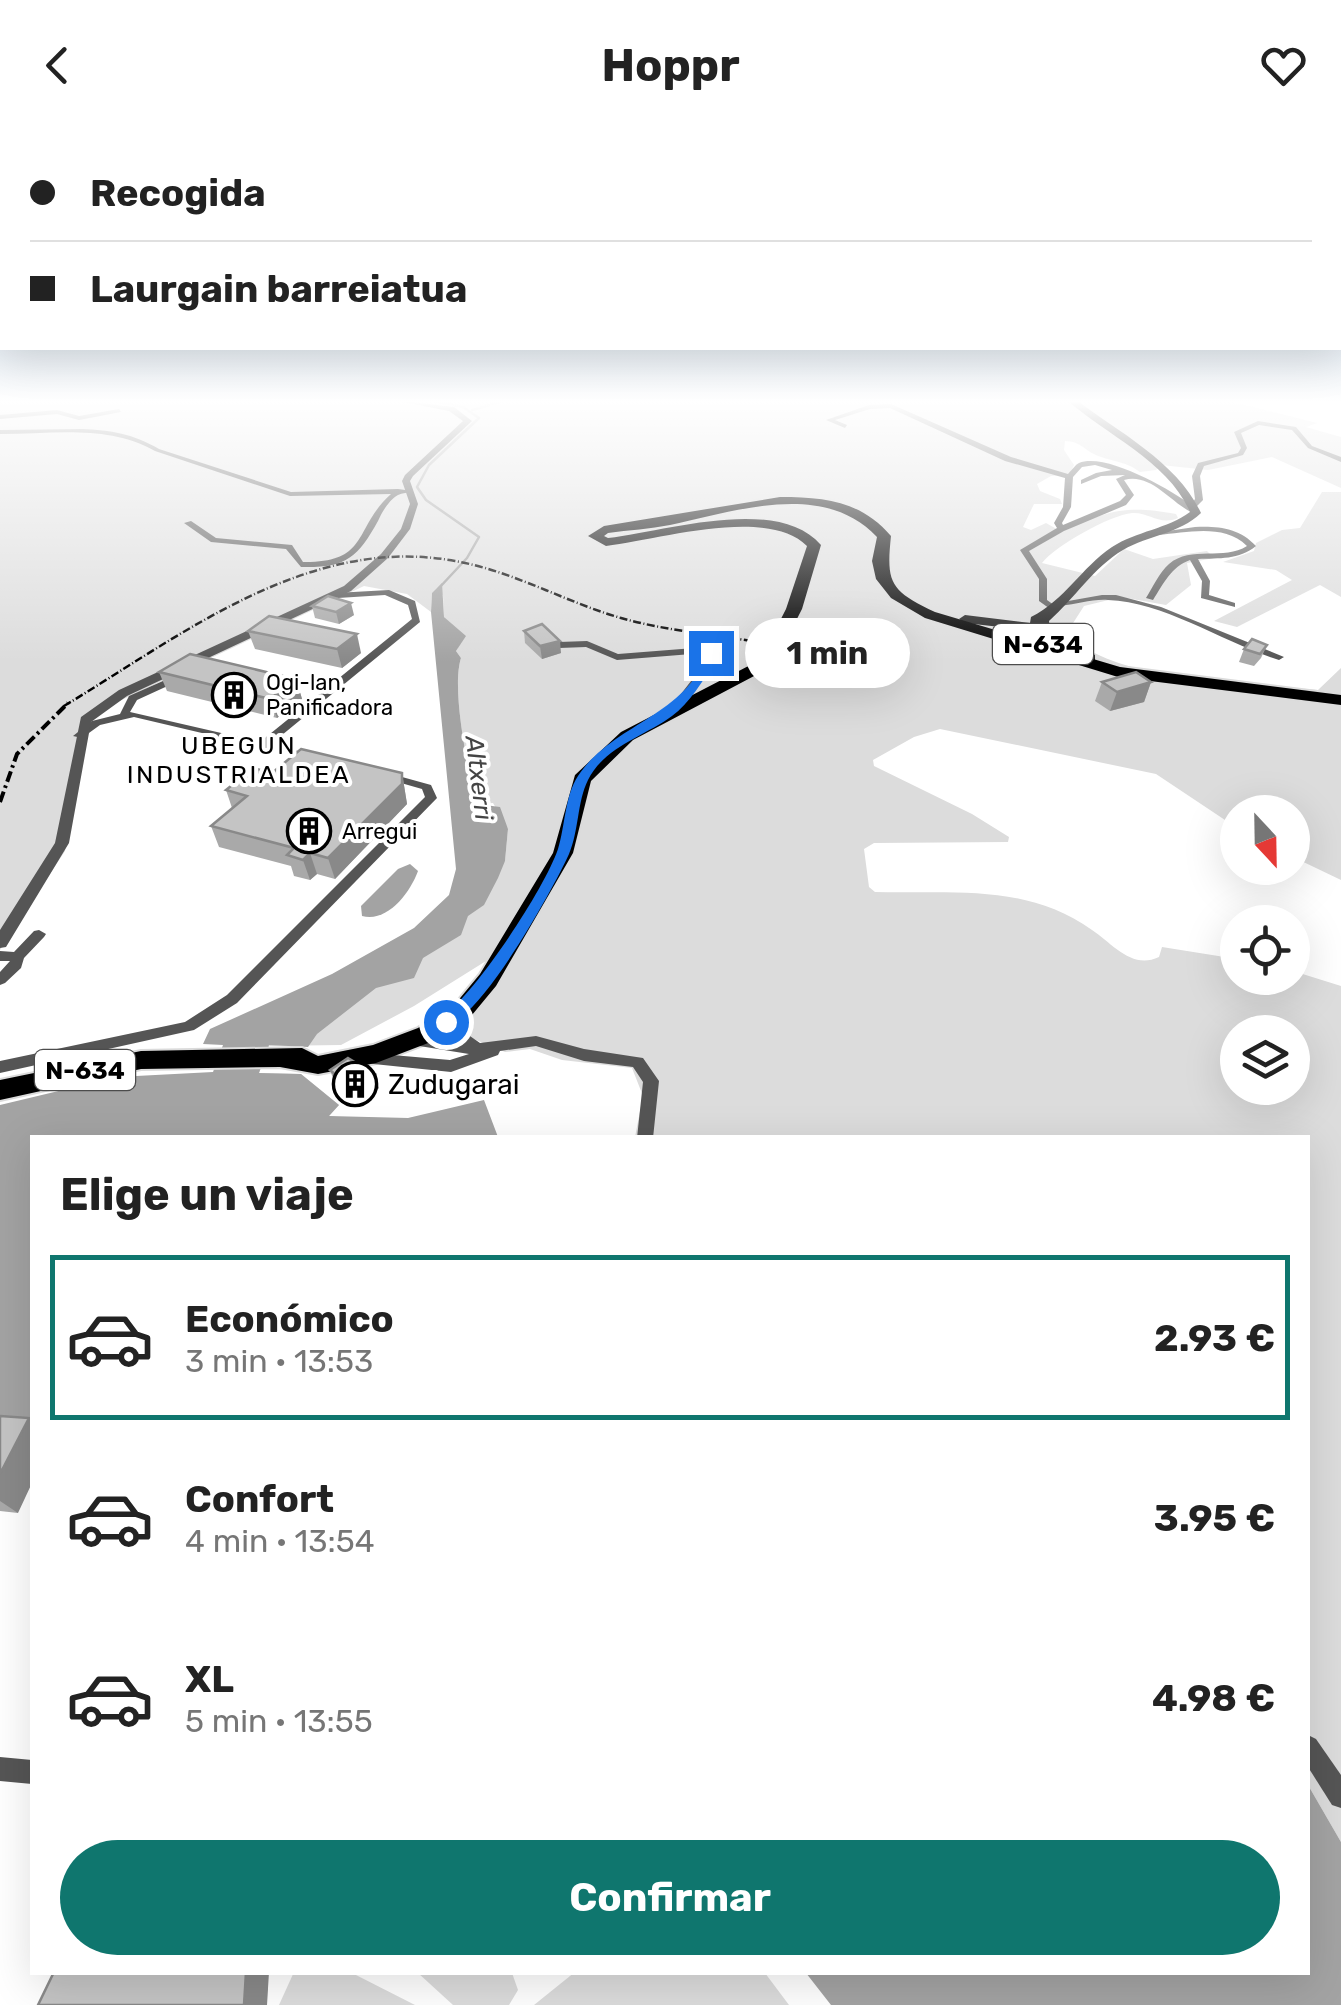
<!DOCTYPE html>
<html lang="es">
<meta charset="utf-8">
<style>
:root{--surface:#fff;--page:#f2f2f2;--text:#222;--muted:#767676;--line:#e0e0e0;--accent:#0f766e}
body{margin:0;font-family:Rubik,sans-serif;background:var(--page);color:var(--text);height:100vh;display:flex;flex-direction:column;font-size:38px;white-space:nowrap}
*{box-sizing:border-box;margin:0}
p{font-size:32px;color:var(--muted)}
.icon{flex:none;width:55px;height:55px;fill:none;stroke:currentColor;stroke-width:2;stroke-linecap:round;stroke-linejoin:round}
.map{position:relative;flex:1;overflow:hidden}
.side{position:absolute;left:30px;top:1005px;width:1280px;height:840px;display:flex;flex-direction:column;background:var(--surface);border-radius:0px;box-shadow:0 10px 40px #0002}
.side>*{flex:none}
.hud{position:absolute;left:0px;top:0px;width:1342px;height:220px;box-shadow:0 10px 40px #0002;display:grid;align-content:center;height:220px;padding:0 30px;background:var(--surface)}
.needle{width:65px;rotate:158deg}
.tools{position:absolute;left:1220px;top:665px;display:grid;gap:20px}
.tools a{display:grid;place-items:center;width:90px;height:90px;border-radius:50%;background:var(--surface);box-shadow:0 10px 40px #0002;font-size:50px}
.end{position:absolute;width:45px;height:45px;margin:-22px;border:12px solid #1a73e8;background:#fff;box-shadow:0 0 0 5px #fff}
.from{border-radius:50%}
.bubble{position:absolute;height:70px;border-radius:35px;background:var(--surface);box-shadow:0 10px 40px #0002;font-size:32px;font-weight:700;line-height:70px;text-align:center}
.hud b{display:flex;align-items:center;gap:35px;height:95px;font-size:38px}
.hud b+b{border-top:2px solid var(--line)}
.hud i{width:25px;height:25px;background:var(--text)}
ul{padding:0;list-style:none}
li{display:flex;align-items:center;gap:30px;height:165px;margin:0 20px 15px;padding:0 10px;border:5px solid transparent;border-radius:0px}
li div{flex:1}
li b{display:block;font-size:38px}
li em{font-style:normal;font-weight:700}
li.on{border-color:var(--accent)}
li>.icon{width:90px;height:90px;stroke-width:1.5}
h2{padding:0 30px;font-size:45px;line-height:120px}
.button{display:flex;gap:20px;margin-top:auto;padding:20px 30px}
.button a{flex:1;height:115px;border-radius:60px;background:var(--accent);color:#fff;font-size:40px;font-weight:700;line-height:115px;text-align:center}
header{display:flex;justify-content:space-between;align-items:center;height:130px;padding:0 30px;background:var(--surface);font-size:45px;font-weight:700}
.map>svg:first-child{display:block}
</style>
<header><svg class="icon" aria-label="back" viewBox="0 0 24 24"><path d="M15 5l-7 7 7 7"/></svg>Hoppr<svg class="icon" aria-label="heart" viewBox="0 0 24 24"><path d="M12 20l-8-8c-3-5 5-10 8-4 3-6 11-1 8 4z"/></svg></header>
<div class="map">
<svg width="1341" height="1875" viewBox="0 0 1341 1875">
<rect width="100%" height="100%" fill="#fff"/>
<g fill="#dcdcdc" fill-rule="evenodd">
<path d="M 0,270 L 1225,270 L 1317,293 L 1306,297 L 1341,307 L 1341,358 L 1272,327 L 1208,340 L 1161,335 L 1156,340 L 1140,342 C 1124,330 1110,332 1094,324 C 1082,318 1081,312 1065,311 L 1064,320 L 1074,335 L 1069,345 L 1051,346 L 1037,354 L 1040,361 L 1060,369 L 1062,374 L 1034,374 L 1023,397 L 1031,400 L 1046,393 L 1062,402 C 1107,380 1127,375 1176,384 L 1178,388 C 1159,396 1150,382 1132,383 C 1110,385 1055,416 1042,433 L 1095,446 L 1124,419 L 1153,429 L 1207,421 L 1214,428 L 1187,433 L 1191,455 L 1166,475 L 1121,467 L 1084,476 L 1068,501 C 1101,552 1260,554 1318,560 L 1341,538 L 1341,750 L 1293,727 L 1292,682 L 1238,682 L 1237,698 L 1156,644 L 940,599 L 914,607 L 873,630 L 874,636 L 972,684 L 1009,707 L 1008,712 L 874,713 L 864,719 L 869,757 L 875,762 C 954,764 1025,753 1092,800 C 1113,814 1132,840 1159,827 L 1162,817 L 1237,829 L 1238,848 L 1292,848 L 1293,841 L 1341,856 L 1341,1712 L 1308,1655 L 1308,1008 L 635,1007 L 643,966 L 632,938 L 562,930 L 530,919 L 505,922 L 464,905 L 486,831 L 414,876 L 341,915 L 269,916 L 259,943 L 301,944 L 339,975 L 329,986 L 355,989 L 237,1007 L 261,915 L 505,731 L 508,699 L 493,673 L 477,674 C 468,641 451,559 461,528 L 456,521 L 463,508 L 444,487 L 443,465 L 432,463 L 431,482 L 407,464 L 364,456 L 96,582 L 84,611 L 65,721 L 0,820 ZM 1238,902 L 1292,902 L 1292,958 L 1238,958 Z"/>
<path d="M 1322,362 L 1341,362 L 1341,467 L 1320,455 L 1237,497 L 1214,491 L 1292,450 L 1276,440 L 1223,432 L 1254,421 L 1256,413 L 1282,400 L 1300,398 Z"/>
<path d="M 294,1842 L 352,1843 L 415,1875 L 279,1875 Z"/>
<path d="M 575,1842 L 765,1843 L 789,1875 L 534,1875 Z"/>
<path d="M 418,1843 L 512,1843 L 518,1860 L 509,1875 L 453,1875 Z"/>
</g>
<g fill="#a3a3a3">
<path d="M 442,453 L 444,487 L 466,506 L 456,521 L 461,528 C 451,559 468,641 477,674 L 500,677 L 508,699 L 505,731 L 498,748 L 484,775 L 468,786 L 461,805 L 423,828 L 414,848 L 376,858 L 317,904 L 308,917 L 269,915 L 259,943 L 301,944 L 339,975 L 329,986 L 408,988 L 484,970 L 498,1007 L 32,1008 L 32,1299 L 0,1296 L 0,975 L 117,947 L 213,942 L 223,915 L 203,914 L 210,899 L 332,844 L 414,798 L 449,765 L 456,739 L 431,482 L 432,463 Z"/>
<path d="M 410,734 L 418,741 C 410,763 387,793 362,786 L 361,776 L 398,739 Z"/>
<path d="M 1308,1655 L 1341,1712 L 1341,1875 L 831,1875 L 806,1843 L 1308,1842 Z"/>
</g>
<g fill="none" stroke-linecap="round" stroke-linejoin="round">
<g stroke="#a3a3a3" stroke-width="2.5">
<path d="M 430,270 L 463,277 L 479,288 L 429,335 L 417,357 L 426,370 L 479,407 L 467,428 L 439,458"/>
<path d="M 472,280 L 507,270"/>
</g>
<defs>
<path id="trunk" d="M 780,367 C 825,367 861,371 891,406 C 886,453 890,461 935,482 L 1120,537 L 1341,565 L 1341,575 L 1118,547 L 925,488 L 891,468 L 876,449 L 872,431 L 877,407 C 823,350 737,381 670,395 C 650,399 629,400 608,403 L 604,406 L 608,408 C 667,401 777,365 821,415 L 802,479 L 773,536 L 633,610 L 591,651 L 573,723 L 496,856 L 472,885 L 436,910 L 376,933 L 318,944 L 280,937 L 141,939 L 0,970 L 0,950 L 141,921 L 302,918 L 318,926 L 373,915 L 418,898 L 456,873 L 480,844 L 553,723 L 575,645 L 621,602 L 760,530 L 786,479 L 807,416 C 767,376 658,410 606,416 L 588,406 L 604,396 Z"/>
</defs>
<use href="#trunk" stroke="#dbdbdb" stroke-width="4"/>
<g fill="#555" fill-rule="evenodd">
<path d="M 891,274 L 1011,327 L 1068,344 C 1070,342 1076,334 1079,333 C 1105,322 1170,359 1191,375 L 1195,369 L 1192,346 L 1198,333 L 1238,323 L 1241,318 L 1234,302 L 1258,291 L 1296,297 L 1312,316 L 1341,327 L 1341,332 L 1308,318 L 1292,300 L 1259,295 L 1241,303 L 1247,318 L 1243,325 L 1204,336 L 1200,346 L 1203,370 L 1197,376 L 1192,376 L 1199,381 L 1199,385 C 1174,379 1154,342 1124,350 L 1134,365 L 1126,375 L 1064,401 L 1029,421 L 1047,449 L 1047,470 L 1058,478 L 1053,481 L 1039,471 L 1039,449 L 1020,420 L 1057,398 L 1054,393 L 1063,377 L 1065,348 L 1005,331 L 890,278 L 870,279 L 835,290 L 847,295 L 845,298 L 826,290 L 869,275 ZM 1095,335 L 1112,340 L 1096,343 L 1081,350 L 1081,354 L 1101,346 L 1125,345 L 1116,349 L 1126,365 L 1120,371 L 1063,395 L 1062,393 L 1071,377 L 1073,347 L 1082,337 Z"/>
<path d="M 119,279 L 121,282 L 79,290 L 57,284 L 0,289 L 0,285 L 57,280 L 79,286 Z"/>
<path d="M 82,299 C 110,300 134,304 159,319 L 291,362 L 398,359 L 413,361 C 408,363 402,363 398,365 C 389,370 382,382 378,391 C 357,429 345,438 301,437 L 286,419 L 211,412 L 184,393 L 191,391 L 216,408 L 292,415 L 303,432 C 370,433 353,398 391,364 L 290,366 L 155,321 C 108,294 52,304 0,304 L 0,300 Z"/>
<path d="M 1195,397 C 1219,396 1239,398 1256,416 C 1239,430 1219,428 1198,429 L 1210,451 L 1209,465 L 1235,473 L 1235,477 L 1201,468 L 1202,451 L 1190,430 C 1171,437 1164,453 1153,470 L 1146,468 C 1153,457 1159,443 1169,434 C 1191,415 1224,431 1247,416 C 1223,393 1187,403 1158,405 L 1154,403 Z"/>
<path d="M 389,460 L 415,471 L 420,492 L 271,614 L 317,626 L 317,630 L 134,587 L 100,595 L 82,608 L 73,606 L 92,591 L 120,584 L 129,566 L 181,543 L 185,544 L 185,548 L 137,570 L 130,582 L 260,612 L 412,489 L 408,475 L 385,465 L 338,468 L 335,467 L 335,463 Z"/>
<path d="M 1102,465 L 1116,465 L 1161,477 L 1284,527 L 1279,530 C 1224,513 1165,472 1108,470 C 1092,469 1077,474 1061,476 L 1057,473 Z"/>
<path d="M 587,511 L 618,524 L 707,517 L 717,526 L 713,535 L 676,584 L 672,585 L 667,582 L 705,533 L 707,526 L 704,523 L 617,530 L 586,517 L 559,518 L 554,515 L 559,512 Z"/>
<path d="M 384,642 L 431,655 L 437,668 L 237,873 L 194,900 L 0,943 L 0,931 L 185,892 L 227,865 L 425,667 L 422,659 L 380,647 L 378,645 Z"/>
<path d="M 39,800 L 46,804 L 44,807 L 24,828 L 21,838 L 5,853 L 0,855 L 0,842 L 10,831 L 0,831 L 0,821 L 14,822 L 34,801 Z"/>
<path d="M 464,874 L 471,879 L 467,904 L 480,913 L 536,906 L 584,919 L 643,928 L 659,951 L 653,1008 L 637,1008 L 643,952 L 633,937 L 584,931 L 536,916 L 500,921 L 498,925 L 451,942 L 364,933 L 362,929 L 364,925 L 369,923 L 450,930 L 469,924 L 413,915 L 406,910 L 413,905 L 455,911 L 452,906 L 457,879 Z"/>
<path d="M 1308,1605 L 1316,1609 L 1341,1645 L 1341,1678 L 1332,1675 L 1308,1637 Z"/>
<path d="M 0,1627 L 32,1630 L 32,1654 L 0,1651 Z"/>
</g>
<path fill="#555" fill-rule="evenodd" d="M 393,270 L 454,277 L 472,291 L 413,346 L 410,351 L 418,374 L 410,399 L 388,428 L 351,461 L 127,566 L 91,592 L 69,713 L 6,817 L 0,818 L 0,800 L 55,713 L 81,587 L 119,560 L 344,456 L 381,424 L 401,399 L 410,374 L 402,351 L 405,345 L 463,291 L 449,281 Z"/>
<path fill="#222" fill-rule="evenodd" d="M 1067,270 L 1076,270 C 1119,302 1178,333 1201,383 C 1179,404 1149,405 1123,420 C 1094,437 1075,468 1049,491 L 1050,499 L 1095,525 L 1095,531 L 1090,532 L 1040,504 L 1038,499 L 1016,509 L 1010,505 L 1019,499 L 965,493 L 959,489 L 965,485 L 1030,493 L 1031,487 C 1065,470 1081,438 1112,417 C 1137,401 1167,399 1190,382 C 1168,331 1106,305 1067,270 Z"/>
<use href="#trunk" fill="#000" fill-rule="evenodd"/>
<path stroke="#000" stroke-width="2.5" stroke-dasharray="8 2.5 1 2.5" stroke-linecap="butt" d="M 64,576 C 182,505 309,404 455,431 C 513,441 565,472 621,488 C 667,501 717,505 764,513"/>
<path stroke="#000" stroke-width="4" stroke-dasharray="11 4 2.5 4" stroke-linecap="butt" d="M 0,672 L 17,624 L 68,573"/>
</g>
<g fill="#a9a9a9">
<path d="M 312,476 L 354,485 L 339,494 L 315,488 Z"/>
<path d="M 248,501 L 361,523 L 342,538 L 255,519 Z"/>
<path d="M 524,501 L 561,523 L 542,529 L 525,513 Z"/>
<path d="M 1267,515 L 1261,528 L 1254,536 L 1239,532 L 1244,519 Z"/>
<path d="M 159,542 L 296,549 L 302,569 L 277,588 L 167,561 Z"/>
<path d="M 1102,552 L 1151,552 L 1144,572 L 1110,581 L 1095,571 Z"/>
<path d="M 272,643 L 402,643 L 407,674 L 335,749 L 317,744 L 310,750 L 294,746 L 291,736 L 219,717 L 211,696 L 232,678 L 226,660 Z"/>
<path d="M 330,940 L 379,958 L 364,969 L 359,965 L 354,969 L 335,954 Z"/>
<path d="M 0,1286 L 18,1383 L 0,1381 Z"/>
</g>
<g fill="#898989">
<path d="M 351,473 L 354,485 L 339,494 L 336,482 Z"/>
<path d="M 357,504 L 361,523 L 342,538 L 337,519 Z"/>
<path d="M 560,511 L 561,523 L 542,529 L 540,516 Z"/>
<path d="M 296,549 L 302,569 L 277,588 L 270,569 Z"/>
<path d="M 1151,552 L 1144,572 L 1110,581 L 1117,562 Z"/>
<path d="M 402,643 L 407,674 L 335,749 L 328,728 Z"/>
<path d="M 310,723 L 317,744 L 310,750 L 303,730 Z"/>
<path d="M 375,944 L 379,958 L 364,969 L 359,956 Z"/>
<path d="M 354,952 L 359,965 L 354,969 L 349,956 Z"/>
<path d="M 29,1288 L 32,1291 L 32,1353 L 18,1383 L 0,1371 L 0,1344 Z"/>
<path d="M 246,1842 L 269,1842 L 267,1875 L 244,1875 Z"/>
</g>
<g fill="#c4c4c4" stroke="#898989" stroke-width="2.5">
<path d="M 328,466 L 351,473 L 336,482 L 312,476 Z"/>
<path d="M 269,486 L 357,504 L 337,519 L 248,501 Z"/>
<path d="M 542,494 L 560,511 L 540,516 L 524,501 Z"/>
<path d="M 1252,509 L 1267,515 L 1260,524 L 1244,519 Z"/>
<path d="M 190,524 L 296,549 L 270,569 L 159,542 Z"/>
<path d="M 1136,542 L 1151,552 L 1117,562 L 1102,552 Z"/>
<path d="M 301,619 L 402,643 L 402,654 L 328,728 L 310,723 L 303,730 L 287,725 L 294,718 L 211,696 L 247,666 L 226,660 L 253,638 L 272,643 Z"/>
<path d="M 348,928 L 375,944 L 359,956 L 354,952 L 349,956 L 330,940 Z"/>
<path d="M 0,1286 L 29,1288 L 0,1344 Z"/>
<path d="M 54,1842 L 246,1842 L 244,1875 L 38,1875 Z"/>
</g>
<linearGradient id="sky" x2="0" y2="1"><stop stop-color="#8cadcc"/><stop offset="0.51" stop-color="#fff"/><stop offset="1" stop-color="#fff" stop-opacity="0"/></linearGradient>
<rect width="1341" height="532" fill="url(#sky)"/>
<path fill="#1a73e8" d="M 708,521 L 716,523 L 715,533 C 703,550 689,574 672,586 C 645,606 604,617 588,650 C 577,672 579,701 569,724 C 555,756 475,901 441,896 L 441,888 C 475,864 544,760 558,719 C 565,697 565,665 578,646 C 613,593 688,586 708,521 Z"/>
<defs>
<symbol id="building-ring" viewBox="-11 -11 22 22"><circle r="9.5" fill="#fff" stroke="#000" stroke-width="1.5"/><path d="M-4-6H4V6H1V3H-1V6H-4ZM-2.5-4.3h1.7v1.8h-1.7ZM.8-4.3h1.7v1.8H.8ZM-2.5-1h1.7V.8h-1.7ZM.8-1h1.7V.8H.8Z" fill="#000"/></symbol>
</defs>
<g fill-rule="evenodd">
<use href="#building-ring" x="209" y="540" width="50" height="50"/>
<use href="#building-ring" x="284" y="676" width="50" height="50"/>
<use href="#building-ring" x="330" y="929" width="50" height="50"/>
</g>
<g text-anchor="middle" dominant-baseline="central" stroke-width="8" stroke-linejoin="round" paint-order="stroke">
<g font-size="22" fill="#000" stroke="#fff" text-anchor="start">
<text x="266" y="552">Ogi-lan,<tspan x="266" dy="25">Panificadora</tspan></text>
<text x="342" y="701">Arregui</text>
</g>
<g fill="#fff" stroke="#4c4c4c" stroke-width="2.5">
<rect x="993" y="494" width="100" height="40" rx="8"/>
<rect x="35" y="920" width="100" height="40" rx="8"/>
</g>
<g font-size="25" font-weight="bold" fill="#000">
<text x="1043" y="514">N-634</text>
<text x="85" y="940">N-634</text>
</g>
<g font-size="25" letter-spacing="2.5" fill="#000" stroke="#fff">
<text x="239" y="615">UBEGUN<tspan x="239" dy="29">INDUSTRIALDEA</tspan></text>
</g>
<g font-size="25" font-style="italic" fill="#444" stroke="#fff">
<text transform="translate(479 648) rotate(83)">Altxerri</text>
</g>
<g font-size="28" fill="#000" stroke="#fff" text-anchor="start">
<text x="388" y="954">Zudugarai</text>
</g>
</g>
</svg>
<div class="tools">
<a><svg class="needle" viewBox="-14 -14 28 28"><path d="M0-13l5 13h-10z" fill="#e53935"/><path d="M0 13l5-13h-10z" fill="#767676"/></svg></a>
<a><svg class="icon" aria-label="locate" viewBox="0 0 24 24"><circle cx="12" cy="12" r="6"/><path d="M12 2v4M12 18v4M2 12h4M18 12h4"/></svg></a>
<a><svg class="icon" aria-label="layers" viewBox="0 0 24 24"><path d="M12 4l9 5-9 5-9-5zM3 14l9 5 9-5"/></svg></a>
</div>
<i class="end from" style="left:446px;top:892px"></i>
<i class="end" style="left:711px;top:523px"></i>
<div class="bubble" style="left:745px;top:488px;width:165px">1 min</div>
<div class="hud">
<b><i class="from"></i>Recogida</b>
<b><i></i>Laurgain barreiatua</b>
</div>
<section class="side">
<h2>Elige un viaje</h2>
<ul>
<li class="on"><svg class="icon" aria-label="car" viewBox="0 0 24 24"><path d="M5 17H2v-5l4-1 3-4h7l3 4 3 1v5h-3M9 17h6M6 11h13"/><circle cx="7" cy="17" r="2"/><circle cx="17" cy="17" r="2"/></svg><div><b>Económico</b><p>3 min · 13:53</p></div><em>2.93 €</em></li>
<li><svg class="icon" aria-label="car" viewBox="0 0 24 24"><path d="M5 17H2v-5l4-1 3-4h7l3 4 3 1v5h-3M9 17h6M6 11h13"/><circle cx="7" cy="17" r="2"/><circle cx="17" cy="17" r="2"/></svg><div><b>Confort</b><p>4 min · 13:54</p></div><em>3.95 €</em></li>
<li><svg class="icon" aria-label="car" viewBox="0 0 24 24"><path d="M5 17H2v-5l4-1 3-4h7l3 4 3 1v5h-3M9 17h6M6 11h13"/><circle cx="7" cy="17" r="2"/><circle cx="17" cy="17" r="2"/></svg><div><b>XL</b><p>5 min · 13:55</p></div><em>4.98 €</em></li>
</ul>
<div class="button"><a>Confirmar</a></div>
</section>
</div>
